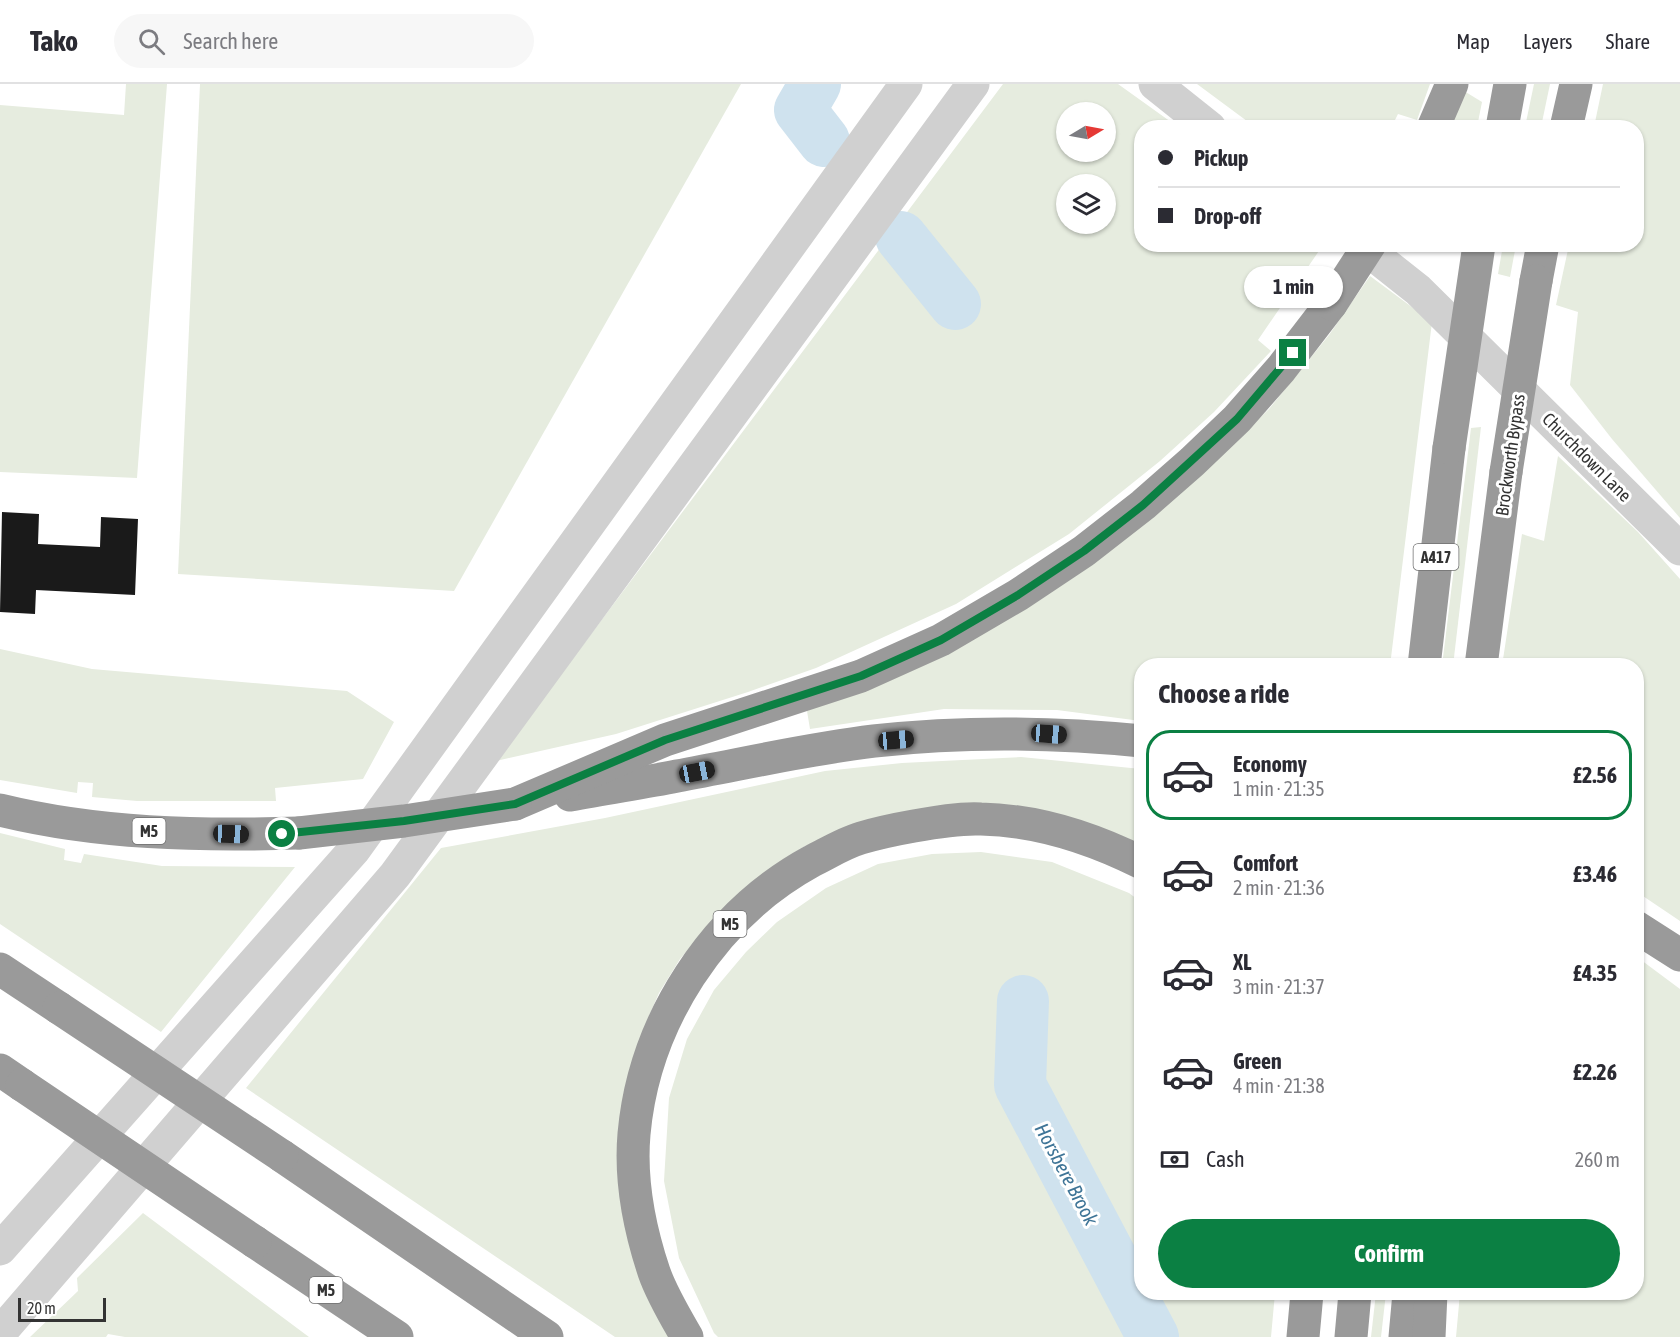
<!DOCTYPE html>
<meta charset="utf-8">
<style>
:root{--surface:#fff;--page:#f7f7f7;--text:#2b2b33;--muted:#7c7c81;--line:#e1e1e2;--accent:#0b8043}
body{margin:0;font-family:"Asap Condensed",sans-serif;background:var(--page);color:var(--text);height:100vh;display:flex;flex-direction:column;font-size:22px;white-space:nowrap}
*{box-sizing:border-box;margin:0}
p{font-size:20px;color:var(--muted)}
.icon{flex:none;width:33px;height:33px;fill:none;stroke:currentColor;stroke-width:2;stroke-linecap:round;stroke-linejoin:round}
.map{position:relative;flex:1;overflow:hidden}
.drawer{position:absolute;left:1134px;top:574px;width:510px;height:642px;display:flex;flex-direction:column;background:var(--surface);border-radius:24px;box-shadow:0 2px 4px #0004}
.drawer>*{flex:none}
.top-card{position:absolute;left:1134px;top:36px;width:510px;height:132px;border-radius:24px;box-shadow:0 2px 4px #0004;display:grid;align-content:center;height:132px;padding:0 24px;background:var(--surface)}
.needle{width:39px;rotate:80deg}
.buttons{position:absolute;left:1056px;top:18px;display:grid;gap:12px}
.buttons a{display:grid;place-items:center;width:60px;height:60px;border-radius:50%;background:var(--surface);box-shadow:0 2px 4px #0004;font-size:30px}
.scale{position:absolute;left:18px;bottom:15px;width:88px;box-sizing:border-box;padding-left:6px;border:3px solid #333;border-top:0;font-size:16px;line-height:21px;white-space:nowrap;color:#333;-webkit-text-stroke:4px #fff;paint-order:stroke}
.end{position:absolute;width:27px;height:27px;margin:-14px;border:8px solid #0b8043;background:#fff;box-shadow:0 0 0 3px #fff}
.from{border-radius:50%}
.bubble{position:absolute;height:42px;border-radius:21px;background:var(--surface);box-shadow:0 2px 4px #0004;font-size:20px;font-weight:700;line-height:42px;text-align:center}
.car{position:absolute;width:18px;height:36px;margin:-18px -9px;border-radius:8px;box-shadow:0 0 4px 2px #0007;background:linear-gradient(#222 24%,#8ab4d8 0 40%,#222 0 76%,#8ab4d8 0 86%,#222 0)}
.top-card b{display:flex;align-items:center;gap:21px;height:57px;font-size:22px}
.top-card b+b{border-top:2px solid var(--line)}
.top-card i{width:15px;height:15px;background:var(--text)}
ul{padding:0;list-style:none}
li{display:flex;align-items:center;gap:18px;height:90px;margin:0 12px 9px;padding:0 12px;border:3px solid transparent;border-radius:24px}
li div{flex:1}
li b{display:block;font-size:22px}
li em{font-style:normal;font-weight:700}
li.selected{border-color:var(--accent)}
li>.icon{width:54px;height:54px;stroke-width:1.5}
h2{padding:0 24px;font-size:27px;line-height:72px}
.pay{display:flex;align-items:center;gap:15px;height:66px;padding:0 24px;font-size:22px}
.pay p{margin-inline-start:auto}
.button{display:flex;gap:12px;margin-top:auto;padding:12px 24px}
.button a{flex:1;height:69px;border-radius:36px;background:var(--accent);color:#fff;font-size:24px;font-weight:700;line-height:69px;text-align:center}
header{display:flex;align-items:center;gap:36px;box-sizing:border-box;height:84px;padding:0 30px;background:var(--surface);border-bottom:2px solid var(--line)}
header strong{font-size:28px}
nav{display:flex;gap:33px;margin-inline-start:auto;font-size:21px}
.search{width:420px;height:54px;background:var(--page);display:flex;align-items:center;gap:15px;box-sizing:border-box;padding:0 21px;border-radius:33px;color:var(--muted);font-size:22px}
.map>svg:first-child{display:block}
</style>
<header>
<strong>Tako</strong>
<div class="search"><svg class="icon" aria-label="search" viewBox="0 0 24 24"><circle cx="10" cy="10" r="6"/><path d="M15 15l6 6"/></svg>Search here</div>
<nav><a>Map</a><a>Layers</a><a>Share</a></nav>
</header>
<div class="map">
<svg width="1680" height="1253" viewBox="0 0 1680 1253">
<rect width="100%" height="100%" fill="#fff"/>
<g fill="#e6ecdf" fill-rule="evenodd">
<path d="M 126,0 L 167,0 L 137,394 L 0,388 L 0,21 L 124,31 Z"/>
<path d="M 200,0 L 741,0 L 454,507 L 178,490 Z"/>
<path d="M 1003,0 L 1118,0 L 1178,43 L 1142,44 L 1142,160 L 1323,161 L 1258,256 L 1271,267 L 1214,328 L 1160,377 L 1069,450 L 956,520 L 816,584 L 748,608 L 616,650 L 496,677 ZM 1066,28 L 1106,28 L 1106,68 L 1066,68 ZM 1066,100 L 1106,100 L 1106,140 L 1066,140 Z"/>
<path d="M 1197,0 L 1430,0 L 1417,36 L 1398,30 L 1391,44 L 1255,43 Z"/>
<path d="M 1534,0 L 1550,0 L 1541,43 L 1525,43 Z"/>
<path d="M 1603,0 L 1680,0 L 1680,434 L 1612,355 L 1570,301 L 1578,228 L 1556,221 L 1569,161 L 1636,160 L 1636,44 L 1594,43 Z"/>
<path d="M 1464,7 L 1482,18 L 1477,43 L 1446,44 Z"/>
<path d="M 1503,161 L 1516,161 L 1510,193 L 1498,190 Z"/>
<path d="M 1370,192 L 1432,238 L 1390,582 L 1142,582 L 1141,637 L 1057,626 L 944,625 L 810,645 L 807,627 L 949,562 L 1196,395 L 1269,325 L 1329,251 Z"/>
<path d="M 1481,343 L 1453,582 L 1442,582 L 1471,344 Z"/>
<path d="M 1558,372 L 1638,448 L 1680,495 L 1680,837 L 1637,808 L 1636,582 L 1502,582 L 1522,450 L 1544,457 Z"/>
<path d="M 0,565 L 92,585 L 347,607 L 394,638 L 363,695 L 275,704 L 276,717 L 137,717 L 92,713 L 93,699 L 78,698 L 77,709 L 0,696 Z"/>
<path d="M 1021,673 L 1141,685 L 1141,766 L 1099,745 L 839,750 L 805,762 L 787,773 L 718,830 L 680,875 L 659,909 L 648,934 L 631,987 L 670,1253 L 615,1253 L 246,1004 L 441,764 L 605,734 L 825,687 L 902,679 Z"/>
<path d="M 0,749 L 65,765 L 64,776 L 81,779 L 84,770 L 162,782 L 295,783 L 161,948 L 0,840 Z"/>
<path d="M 981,768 L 1052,778 L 1129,809 L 1141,818 L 1142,1209 L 1275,1209 L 1271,1253 L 718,1253 L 714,1249 L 679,1174 L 664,1097 L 669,1014 L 687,955 L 714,906 L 746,868 L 777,838 L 826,804 L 878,780 L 932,770 Z"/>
<path d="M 1637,873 L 1680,905 L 1680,1253 L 1456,1253 L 1460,1209 L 1636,1209 Z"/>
<path d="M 143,1129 L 309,1253 L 125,1253 L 108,1250 L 106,1253 L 30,1253 L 78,1207 L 77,1194 Z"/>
<path d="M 1376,1209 L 1386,1209 L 1381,1253 L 1371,1253 Z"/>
</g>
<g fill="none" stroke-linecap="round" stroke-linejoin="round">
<g stroke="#cfe2ee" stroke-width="52">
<path d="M 815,0 L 800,26 L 824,57"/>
<path d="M 901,153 L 955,220"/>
<path d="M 1023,917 L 1020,1001 L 1153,1253"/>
</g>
</g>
<path fill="#1a1a1a" d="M 2,428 L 39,430 L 38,460 L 100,463 L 101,433 L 138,435 L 135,511 L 36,506 L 35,530 L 0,528 Z"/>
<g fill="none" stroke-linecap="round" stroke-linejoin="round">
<g stroke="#d0d0d0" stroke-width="33">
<path d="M 1155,0 L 1210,44"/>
<path d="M 1360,160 L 1418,206 L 1680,465"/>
<path d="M 0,1165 L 354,766 L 906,0"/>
<path d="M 0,1249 L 395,791 L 973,0"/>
</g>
<g stroke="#9a9a9a" stroke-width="33">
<path d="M 1433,44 L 1452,0"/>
<path d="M 1502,44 L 1510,0"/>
<path d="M 1566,44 L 1576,0"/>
<path d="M 1536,197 L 1543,160"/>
<path d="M 1424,582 L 1449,364"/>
<path d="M 1481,582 L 1506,388"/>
<path d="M 570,711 C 606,704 642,699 677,692 C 743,680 808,665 874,657 C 963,647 1052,648 1142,657"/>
<path d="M 515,720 L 665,656 L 861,592 L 941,556 L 1018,511 L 1084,467 L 1143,421 L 1192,378 L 1237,335 L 1281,285 L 1331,220"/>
<path d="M 0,726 C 98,750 199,752 299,749"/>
<path d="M 1636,843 L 1680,871"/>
<path d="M 0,885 L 59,924"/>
<path d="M 0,986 L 22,1001"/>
<path d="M 282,1072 L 547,1253"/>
<path d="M 255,1158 L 397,1253"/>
<path d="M 687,1253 C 675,1232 662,1211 654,1188 C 640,1146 630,1096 634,1050 C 644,938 713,831 812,777 C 828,769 844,759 861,754 C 878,749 897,745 914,742 C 936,738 959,734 981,735 C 1037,736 1092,754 1142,779"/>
<path d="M 1303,1253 L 1307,1209"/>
<path d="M 1351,1253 L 1355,1209"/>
<path d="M 1405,1253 L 1409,1209"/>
<path d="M 1429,1253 L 1431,1209"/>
</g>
<g stroke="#9a9a9a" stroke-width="33">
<path d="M 1331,220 L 1370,160"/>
<path d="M 1449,364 L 1479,161"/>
<path d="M 1506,388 L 1536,197"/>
<path d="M 299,749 L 404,737 L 515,720"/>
<path d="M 59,924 L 282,1072"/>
<path d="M 22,1001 L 255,1158"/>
</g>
</g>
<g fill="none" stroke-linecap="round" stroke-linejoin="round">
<path stroke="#0b8043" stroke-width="8" d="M 282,750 L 404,737 L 515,720 L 665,656 L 861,592 L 941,556 L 1018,511 L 1084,467 L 1143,421 L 1237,335 L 1293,269"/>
</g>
<g text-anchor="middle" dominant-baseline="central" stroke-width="6" stroke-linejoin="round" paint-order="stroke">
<g fill="#fff" stroke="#707070" stroke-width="1.5">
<rect x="1413.5" y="460" width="45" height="26" rx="4.5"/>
<rect x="132.5" y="734" width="33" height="26" rx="4.5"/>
<rect x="713.5" y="827" width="33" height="26" rx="4.5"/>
<rect x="309.5" y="1193" width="33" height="26" rx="4.5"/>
</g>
<g font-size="16" font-weight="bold" fill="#333">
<text x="1436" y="473">A417</text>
<text x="149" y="747">M5</text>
<text x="730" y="840">M5</text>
<text x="326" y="1206">M5</text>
</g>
<g font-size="18" fill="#333" stroke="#fff">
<text transform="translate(1510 371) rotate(-82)">Brockworth Bypass</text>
<text transform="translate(1587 373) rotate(45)">Churchdown Lane</text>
</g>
<g font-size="20" font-style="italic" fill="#3f7597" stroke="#fff">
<text transform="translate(1067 1090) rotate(62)">Horsbere Brook</text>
</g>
</g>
</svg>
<div class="buttons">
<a><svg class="needle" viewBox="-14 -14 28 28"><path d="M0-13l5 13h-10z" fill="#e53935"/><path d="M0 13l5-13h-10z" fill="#7c7c81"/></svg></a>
<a><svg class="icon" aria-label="layers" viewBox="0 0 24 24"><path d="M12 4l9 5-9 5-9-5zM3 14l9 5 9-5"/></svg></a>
</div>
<div class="scale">20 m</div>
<i class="end from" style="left:282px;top:750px"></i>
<i class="end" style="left:1293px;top:269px"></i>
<div class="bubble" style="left:1244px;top:182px;width:99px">1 min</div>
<i class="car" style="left:1049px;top:650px;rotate:94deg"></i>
<i class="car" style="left:896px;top:656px;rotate:85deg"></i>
<i class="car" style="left:697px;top:688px;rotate:79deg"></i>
<i class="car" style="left:231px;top:750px;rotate:92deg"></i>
<div class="top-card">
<b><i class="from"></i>Pickup</b>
<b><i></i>Drop-off</b>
</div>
<section class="drawer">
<h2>Choose a ride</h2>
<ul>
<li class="selected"><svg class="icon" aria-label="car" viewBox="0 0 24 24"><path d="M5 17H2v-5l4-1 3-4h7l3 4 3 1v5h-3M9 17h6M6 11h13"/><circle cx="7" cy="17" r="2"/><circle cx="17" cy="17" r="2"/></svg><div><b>Economy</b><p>1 min · 21:35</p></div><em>£2.56</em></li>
<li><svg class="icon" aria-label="car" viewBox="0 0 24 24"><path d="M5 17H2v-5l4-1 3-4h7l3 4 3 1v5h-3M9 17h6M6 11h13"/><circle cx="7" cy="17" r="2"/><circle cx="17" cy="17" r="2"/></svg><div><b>Comfort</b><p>2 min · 21:36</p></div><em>£3.46</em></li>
<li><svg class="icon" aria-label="car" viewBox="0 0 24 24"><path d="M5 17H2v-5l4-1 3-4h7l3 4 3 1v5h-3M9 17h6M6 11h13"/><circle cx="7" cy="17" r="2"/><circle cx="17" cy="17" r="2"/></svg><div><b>XL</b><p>3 min · 21:37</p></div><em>£4.35</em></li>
<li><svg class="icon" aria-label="car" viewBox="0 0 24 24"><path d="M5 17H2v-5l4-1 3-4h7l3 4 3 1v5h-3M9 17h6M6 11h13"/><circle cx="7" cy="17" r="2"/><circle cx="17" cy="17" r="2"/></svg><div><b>Green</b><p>4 min · 21:38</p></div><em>£2.26</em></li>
</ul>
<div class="pay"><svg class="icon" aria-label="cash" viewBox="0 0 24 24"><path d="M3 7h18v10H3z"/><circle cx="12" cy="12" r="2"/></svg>Cash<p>260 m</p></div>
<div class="button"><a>Confirm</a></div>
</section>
</div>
